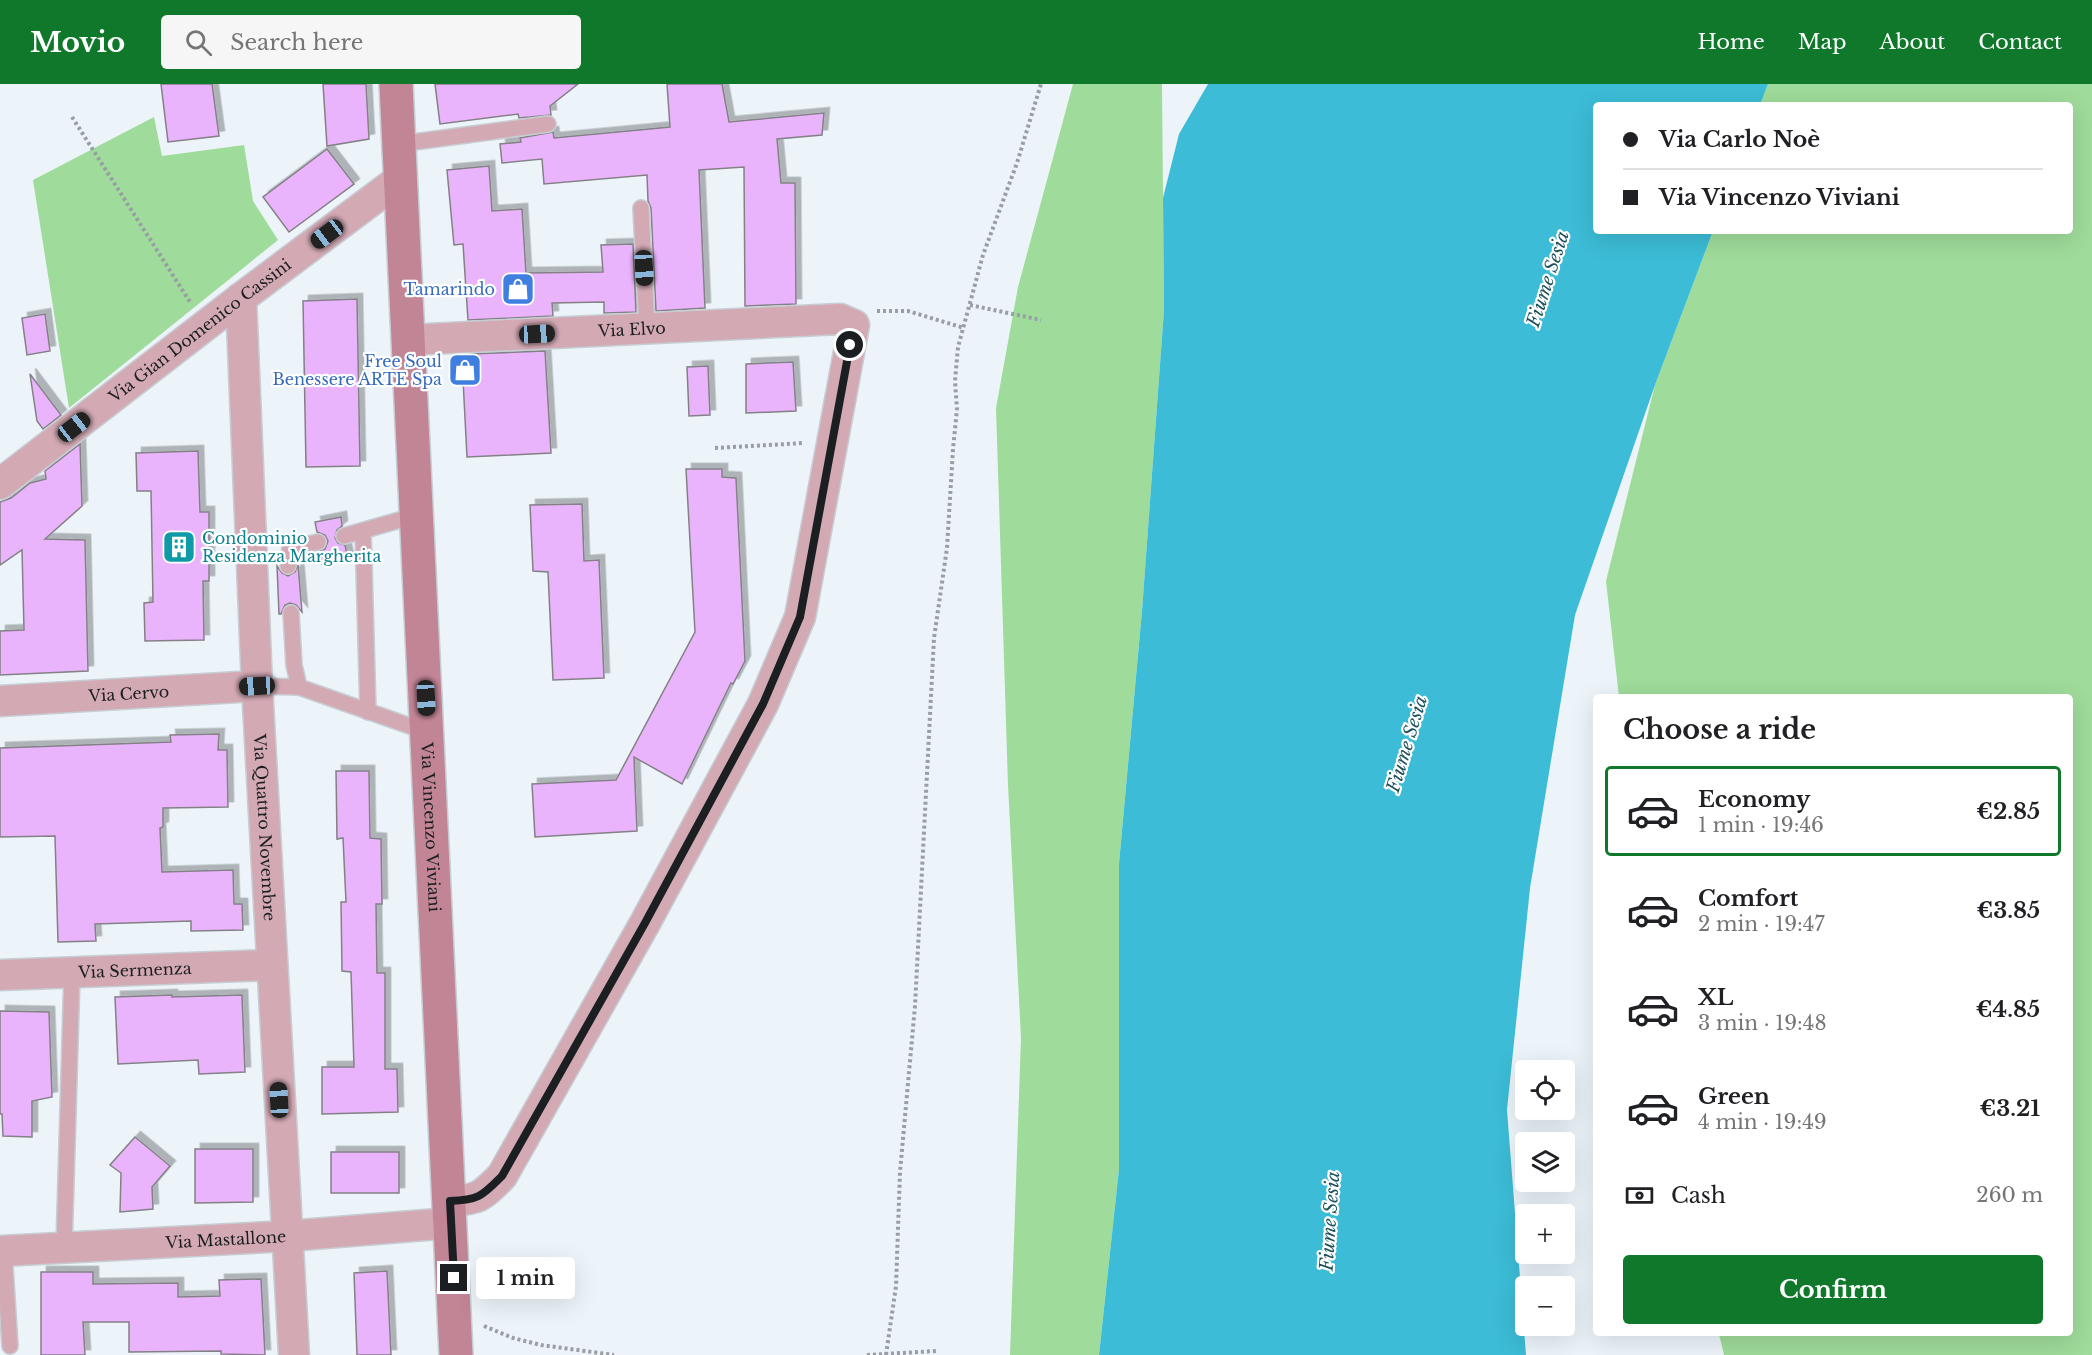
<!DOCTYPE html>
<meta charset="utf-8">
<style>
:root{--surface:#fff;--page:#f6f6f6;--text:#202124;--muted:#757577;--line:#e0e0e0;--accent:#0f782a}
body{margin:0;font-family:"Libre Baskerville",serif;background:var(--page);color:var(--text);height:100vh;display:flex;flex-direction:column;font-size:22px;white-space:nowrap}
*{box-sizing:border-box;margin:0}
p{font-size:20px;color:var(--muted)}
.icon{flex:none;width:33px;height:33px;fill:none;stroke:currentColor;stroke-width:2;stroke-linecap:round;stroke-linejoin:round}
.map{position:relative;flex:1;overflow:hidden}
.details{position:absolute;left:1593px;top:610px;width:480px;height:642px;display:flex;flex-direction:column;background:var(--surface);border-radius:6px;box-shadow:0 6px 24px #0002}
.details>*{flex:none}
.hud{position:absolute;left:1593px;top:18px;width:480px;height:132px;border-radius:6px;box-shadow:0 6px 24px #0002;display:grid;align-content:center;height:132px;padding:0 30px;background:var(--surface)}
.buttons{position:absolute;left:1515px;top:976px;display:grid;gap:12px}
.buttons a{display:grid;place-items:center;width:60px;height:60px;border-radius:6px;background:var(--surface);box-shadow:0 6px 24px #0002;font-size:30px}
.end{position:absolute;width:27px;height:27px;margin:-14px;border:8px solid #1c1f21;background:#fff;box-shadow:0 0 0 3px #fff}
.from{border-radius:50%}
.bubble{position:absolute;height:42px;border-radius:6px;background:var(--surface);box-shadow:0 6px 24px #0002;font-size:20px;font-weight:700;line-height:42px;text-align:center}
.car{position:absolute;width:18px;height:36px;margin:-18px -9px;border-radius:8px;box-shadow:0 0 4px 2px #0007;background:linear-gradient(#222 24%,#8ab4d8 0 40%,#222 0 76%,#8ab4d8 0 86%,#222 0)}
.hud b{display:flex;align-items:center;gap:21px;height:57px;font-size:22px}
.hud b+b{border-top:2px solid var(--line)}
.hud i{width:15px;height:15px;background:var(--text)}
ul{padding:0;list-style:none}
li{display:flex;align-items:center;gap:18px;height:90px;margin:0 12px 9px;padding:0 18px;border:3px solid transparent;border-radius:6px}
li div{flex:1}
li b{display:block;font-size:22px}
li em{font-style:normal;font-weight:700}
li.selected{border-color:var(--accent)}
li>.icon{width:54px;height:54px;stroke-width:1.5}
h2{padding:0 30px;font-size:27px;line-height:72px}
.pay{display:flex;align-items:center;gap:15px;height:66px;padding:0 30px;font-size:22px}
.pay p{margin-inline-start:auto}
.action{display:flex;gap:12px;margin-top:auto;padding:12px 30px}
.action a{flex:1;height:69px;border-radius:6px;background:var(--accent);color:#fff;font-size:24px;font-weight:700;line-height:69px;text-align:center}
header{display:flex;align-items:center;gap:36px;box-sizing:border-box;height:84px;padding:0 30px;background:var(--accent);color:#fff}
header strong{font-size:28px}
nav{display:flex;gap:33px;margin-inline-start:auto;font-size:21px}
.search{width:420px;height:54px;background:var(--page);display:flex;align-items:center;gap:15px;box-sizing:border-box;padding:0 21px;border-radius:6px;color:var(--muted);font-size:22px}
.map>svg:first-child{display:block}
</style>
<header>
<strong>Movio</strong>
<div class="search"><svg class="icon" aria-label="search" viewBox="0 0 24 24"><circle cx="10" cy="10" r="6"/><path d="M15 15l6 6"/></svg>Search here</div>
<nav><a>Home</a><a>Map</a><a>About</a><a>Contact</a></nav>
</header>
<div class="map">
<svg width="2092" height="1271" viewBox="0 0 2092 1271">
<defs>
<filter id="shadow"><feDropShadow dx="5.5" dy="-5.5" stdDeviation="0" flood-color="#0004"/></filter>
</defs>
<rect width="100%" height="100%" fill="#ecf4fa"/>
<g fill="#9fdb9a">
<path d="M 1073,0 L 1162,0 L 1164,226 L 1142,527 L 1119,780 L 1119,1085 L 1099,1271 L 1010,1271 L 1021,954 L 1008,701 L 996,324 L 1018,203 Z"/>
<path d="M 1768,0 L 2092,0 L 2092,1271 L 1724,1271 L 1719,1250 L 2070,1250 L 2070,614 L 1619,613 L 1606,497 L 1655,301 L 1713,147 L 2070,147 L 2070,21 L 1760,21 Z"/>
<path d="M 154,33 L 162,72 L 244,61 L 253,117 L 278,156 L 69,324 L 33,96 Z"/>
</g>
<path fill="#3cbcd6" d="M 1208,0 L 1768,0 L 1760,21 L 1596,21 L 1596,147 L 1713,147 L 1655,301 L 1575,531 L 1530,804 L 1507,1026 L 1526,1271 L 1099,1271 L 1119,1085 L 1119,780 L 1142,527 L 1164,226 L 1163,114 L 1179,50 Z"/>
<g fill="#e9b4fc" stroke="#848086" stroke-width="1.5" filter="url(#shadow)">
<path d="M 161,0 L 212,0 L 219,52 L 168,58 Z"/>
<path d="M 323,0 L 366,0 L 369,55 L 327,62 Z"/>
<path d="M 435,0 L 578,0 L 550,22 L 551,31 L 519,34 L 518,30 L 440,40 Z"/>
<path d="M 667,0 L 722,0 L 729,38 L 824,29 L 822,51 L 777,55 L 781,99 L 795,99 L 796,220 L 745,222 L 744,83 L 699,86 L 705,224 L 656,227 L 651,124 L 648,117 L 647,91 L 544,100 L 542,75 L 502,79 L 500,60 L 521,58 L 520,54 L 553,48 L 554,54 L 670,43 Z"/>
<path d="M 327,65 L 354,100 L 289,148 L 263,113 Z"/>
<path d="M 489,82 L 492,127 L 522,125 L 526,189 L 603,188 L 601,161 L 633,160 L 636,228 L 604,229 L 604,218 L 552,219 L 553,232 L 468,236 L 463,160 L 454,161 L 447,86 Z"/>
<path d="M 357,215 L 360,382 L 306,383 L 303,217 Z"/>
<path d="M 45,230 L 50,267 L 27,271 L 22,234 Z"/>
<path d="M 545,267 L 551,369 L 467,373 L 462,276 L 471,275 L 470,270 Z"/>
<path d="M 793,278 L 796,327 L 746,329 L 746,280 Z"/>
<path d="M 708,282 L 710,331 L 689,332 L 687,283 Z"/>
<path d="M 30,290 L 61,331 L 43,345 L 37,337 Z"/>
<path d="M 80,360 L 82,422 L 45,455 L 85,456 L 88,587 L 0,591 L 0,547 L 24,546 L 22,466 L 0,481 L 0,418 L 11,414 L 30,399 L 46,395 L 45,387 Z"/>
<path d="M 198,367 L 200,428 L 209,428 L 209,497 L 203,497 L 204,556 L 145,557 L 144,519 L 153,518 L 151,407 L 137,407 L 136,369 Z"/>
<path d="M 686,385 L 722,385 L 722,393 L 736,394 L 745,577 L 733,600 L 731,599 L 682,700 L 634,673 L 637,747 L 535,753 L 532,700 L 616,696 L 695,548 Z"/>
<path d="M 582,420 L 584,477 L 599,476 L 604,594 L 553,596 L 548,488 L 533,487 L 530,421 Z"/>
<path d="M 341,433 L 342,442 L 337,446 L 335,454 L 338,459 L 345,461 L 348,475 L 322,480 L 320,467 L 325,465 L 328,457 L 325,451 L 317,448 L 315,438 Z"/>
<path d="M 298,481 L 302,528 L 296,521 L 290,519 L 285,521 L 281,530 L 279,530 L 277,482 L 282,489 L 288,492 L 295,488 Z"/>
<path d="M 219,650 L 218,666 L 227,666 L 228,723 L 163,724 L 163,743 L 160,744 L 162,788 L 233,786 L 234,820 L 242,820 L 243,846 L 191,847 L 191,837 L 95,840 L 96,857 L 58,858 L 55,752 L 0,753 L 0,664 L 171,658 L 170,651 Z"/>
<path d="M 336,687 L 369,687 L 370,754 L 381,755 L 382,820 L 376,820 L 377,889 L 385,889 L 385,985 L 397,985 L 398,1028 L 322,1030 L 322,983 L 354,983 L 351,888 L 342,887 L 341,818 L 346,818 L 343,754 L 337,755 Z"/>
<path d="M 172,911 L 172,913 L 242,911 L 245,988 L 199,990 L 198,976 L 118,980 L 115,913 Z"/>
<path d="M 0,927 L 49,928 L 52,1013 L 32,1017 L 32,1053 L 3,1052 L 2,1030 L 0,1030 Z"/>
<path d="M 135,1053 L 170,1082 L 152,1103 L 153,1125 L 120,1128 L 121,1089 L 110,1081 Z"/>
<path d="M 195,1065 L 253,1065 L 253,1118 L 195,1119 Z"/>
<rect x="331" y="1068" width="68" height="41"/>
<path d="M 387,1187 L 391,1271 L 357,1271 L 354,1189 Z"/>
<path d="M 41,1188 L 93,1188 L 93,1200 L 178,1199 L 178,1213 L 220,1212 L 219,1196 L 261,1195 L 265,1271 L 221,1270 L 221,1267 L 129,1268 L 129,1238 L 83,1238 L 85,1271 L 41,1271 Z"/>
</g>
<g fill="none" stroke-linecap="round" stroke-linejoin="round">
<defs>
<g id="service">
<path d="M 399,60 L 548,40"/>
<path d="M 641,124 L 647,244"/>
<path d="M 363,447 L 368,628"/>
<path d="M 344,452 L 417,431"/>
<path d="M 288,482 L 290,464 L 318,458"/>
<path d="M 291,529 L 294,581 L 299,603 L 427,648"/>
<path d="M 257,602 L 299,603"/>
<path d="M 64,1164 L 72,889"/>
<path d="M 4,1167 L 10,1262"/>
</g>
<g id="minor">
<path id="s1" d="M 241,214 L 257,602 L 294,1271"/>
<path id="s2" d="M 408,256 L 840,235 L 854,241 L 800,533 L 763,620 L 645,839 L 502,1092 C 482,1112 479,1116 450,1117"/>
<path id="s3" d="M 0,400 L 241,214 L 400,95"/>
<path id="s4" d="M 0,617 L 257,602"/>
<path id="s5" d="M 0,891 L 271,881"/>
<path id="s6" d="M 0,1167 L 288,1152 L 451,1139"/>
</g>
<g id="secondary">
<path id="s7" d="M 396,0 L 456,1271"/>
</g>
</defs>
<use href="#service" stroke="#c7ced3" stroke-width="18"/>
<use href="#minor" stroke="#c7ced3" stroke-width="33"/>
<use href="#secondary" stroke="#c7ced3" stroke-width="36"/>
<g stroke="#989ea3" stroke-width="4" stroke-dasharray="3 3" stroke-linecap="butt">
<path d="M 72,33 L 190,218"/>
<path d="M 970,221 L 1041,236"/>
<path d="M 877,227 L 908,227 L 964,244"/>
<path d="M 715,364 L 804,359"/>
<path d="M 484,1242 L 513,1254 L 541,1261 L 614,1271"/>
<path d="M 867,1271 L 936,1267"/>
<path d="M 886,1271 L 896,1202 L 900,1088 L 915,922 L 934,554 L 947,464 L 953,365 L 957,325 L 955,297 L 958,263 L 983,171 L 1017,79 L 1041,0"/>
</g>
<use href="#service" stroke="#d3a9b4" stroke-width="15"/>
<use href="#minor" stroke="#d3a9b4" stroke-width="30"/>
<use href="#secondary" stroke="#c28596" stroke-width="33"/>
</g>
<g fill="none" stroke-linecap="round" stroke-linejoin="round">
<path stroke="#1c1f21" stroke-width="8" d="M 454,1194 L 450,1117 C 479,1116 482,1112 502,1092 L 645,839 L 763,620 L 800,533 L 850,261"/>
</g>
<defs>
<symbol id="shop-square" viewBox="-11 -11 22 22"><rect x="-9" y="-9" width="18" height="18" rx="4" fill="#3f7fe0" stroke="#fff"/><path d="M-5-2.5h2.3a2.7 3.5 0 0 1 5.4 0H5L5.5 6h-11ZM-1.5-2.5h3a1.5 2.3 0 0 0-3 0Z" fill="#fff"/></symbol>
<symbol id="building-square" viewBox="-11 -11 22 22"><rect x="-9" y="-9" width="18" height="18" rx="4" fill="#0f9aa8" stroke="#fff"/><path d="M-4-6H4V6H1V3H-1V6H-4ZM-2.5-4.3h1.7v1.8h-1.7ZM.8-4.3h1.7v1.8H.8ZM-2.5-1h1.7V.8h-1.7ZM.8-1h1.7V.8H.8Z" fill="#fff"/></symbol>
</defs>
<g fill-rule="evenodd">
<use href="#shop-square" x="499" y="186" width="38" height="38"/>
<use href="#shop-square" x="446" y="267" width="38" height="38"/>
<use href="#building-square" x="160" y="444" width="38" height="38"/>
</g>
<g text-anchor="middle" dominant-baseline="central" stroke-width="4.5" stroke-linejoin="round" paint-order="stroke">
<g font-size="16" fill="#366cbe" stroke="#fff" text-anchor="end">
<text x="495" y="205">Tamarindo</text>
<text x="442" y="277">Free Soul<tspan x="442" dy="18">Benessere ARTE Spa</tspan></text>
</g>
<g font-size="16" fill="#1c1f21" stroke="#fff">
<text stroke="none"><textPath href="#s2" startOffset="224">Via Elvo</textPath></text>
<text stroke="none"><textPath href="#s3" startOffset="252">Via Gian Domenico Cassini</textPath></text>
<text stroke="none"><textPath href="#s4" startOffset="129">Via Cervo</textPath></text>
<text stroke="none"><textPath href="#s1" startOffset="530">Via Quattro Novembre</textPath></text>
<text stroke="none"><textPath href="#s7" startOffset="744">Via Vincenzo Viviani</textPath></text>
<text stroke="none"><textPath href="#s5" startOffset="135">Via Sermenza</textPath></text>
<text stroke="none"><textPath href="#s6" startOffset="226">Via Mastallone</textPath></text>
</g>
<g font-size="16" fill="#0d838f" stroke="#fff" text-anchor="start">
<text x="202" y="454">Condominio<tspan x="202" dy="18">Residenza Margherita</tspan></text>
</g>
<g font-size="18" font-style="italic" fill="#1d515d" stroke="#fff">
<text transform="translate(1548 195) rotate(-72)">Fiume Sesia</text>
<text transform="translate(1407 660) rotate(-73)">Fiume Sesia</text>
<text transform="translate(1330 1137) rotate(-86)">Fiume Sesia</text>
</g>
</g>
</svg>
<div class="buttons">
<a><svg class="icon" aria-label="locate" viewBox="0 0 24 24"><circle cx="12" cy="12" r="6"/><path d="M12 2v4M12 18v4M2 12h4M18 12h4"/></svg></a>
<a><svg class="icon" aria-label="layers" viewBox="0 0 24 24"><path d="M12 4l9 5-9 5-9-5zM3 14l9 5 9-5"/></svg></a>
<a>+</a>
<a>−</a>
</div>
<i class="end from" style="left:850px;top:261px"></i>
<i class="end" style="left:454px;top:1194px"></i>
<div class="bubble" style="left:476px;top:1173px;width:99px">1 min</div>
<i class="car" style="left:327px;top:150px;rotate:233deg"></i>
<i class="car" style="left:644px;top:184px;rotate:177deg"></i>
<i class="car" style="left:537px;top:250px;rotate:87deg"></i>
<i class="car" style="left:74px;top:343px;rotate:52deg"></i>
<i class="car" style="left:257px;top:602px;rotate:267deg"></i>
<i class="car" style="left:426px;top:614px;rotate:177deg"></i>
<i class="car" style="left:279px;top:1016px;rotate:357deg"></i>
<div class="hud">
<b><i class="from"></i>Via Carlo Noè</b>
<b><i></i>Via Vincenzo Viviani</b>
</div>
<section class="details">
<h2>Choose a ride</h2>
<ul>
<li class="selected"><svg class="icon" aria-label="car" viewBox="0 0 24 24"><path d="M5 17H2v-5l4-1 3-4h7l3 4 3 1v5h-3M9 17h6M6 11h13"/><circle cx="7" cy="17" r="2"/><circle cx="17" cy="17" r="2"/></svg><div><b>Economy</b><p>1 min · 19:46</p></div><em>€2.85</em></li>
<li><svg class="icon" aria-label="car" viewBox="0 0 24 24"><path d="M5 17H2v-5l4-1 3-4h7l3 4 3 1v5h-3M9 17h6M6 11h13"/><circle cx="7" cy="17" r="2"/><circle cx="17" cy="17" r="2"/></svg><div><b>Comfort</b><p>2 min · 19:47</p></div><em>€3.85</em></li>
<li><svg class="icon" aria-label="car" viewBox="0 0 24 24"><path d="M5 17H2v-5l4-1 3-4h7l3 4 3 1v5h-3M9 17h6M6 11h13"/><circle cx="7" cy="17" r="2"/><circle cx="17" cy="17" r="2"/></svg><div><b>XL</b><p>3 min · 19:48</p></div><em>€4.85</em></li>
<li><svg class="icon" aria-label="car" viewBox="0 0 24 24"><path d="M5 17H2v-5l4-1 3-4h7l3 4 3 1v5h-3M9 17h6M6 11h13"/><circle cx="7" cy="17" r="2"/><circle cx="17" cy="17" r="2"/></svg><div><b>Green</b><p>4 min · 19:49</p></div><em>€3.21</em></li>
</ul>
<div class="pay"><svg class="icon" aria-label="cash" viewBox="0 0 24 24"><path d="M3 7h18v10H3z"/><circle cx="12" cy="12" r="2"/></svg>Cash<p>260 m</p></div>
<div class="action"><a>Confirm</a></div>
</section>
</div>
